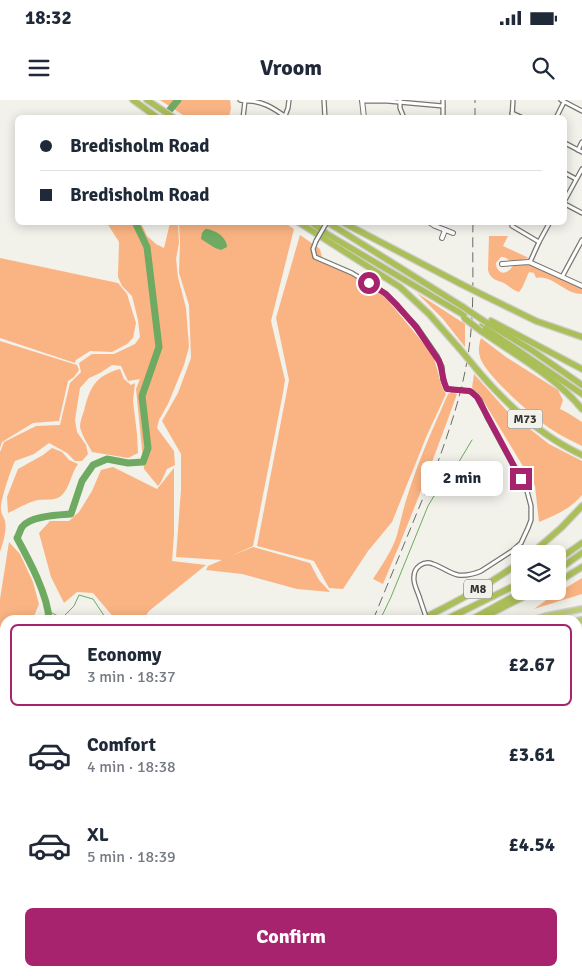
<!DOCTYPE html>
<meta charset="utf-8">
<style>
:root{--surface:#fff;--page:#f2f2f3;--text:#1f2937;--muted:#747a83;--line:#e0e1e3;--accent:#a7236e}
body{margin:0;font-family:Signika,sans-serif;background:var(--page);color:var(--text);height:100vh;display:flex;flex-direction:column;font-size:19px;white-space:nowrap}
*{box-sizing:border-box;margin:0}
p{font-size:16px;color:var(--muted)}
.icon{flex:none;width:28px;height:28px;fill:none;stroke:currentColor;stroke-width:2;stroke-linecap:round;stroke-linejoin:round}
.map{position:relative;flex:1;overflow:hidden}
.panel{position:absolute;left:0px;top:515px;width:582px;height:361px;display:flex;flex-direction:column;background:var(--surface);border-radius:15px 15px 0 0;box-shadow:0 2px 12px #0003}
.panel>*{flex:none}
.hud{position:absolute;left:15px;top:15px;width:552px;height:110px;border-radius:8px;box-shadow:0 2px 12px #0003;display:grid;align-content:center;height:110px;padding:0 25px;background:var(--surface)}
.tools{position:absolute;left:511px;top:445px;display:grid;gap:10px}
.tools a{display:grid;place-items:center;width:55px;height:55px;border-radius:8px;background:var(--surface);box-shadow:0 2px 12px #0003;font-size:25px}
.end{position:absolute;width:22px;height:22px;margin:-11px;border:6px solid #a7236e;background:#fff;box-shadow:0 0 0 2px #fff}
.from{border-radius:50%}
.bubble{position:absolute;height:35px;border-radius:8px;background:var(--surface);box-shadow:0 2px 12px #0003;font-size:16px;font-weight:700;line-height:35px;text-align:center}
.hud b{display:flex;align-items:center;gap:18px;height:48px;font-size:19px}
.hud b+b{border-top:1px solid var(--line)}
.hud i{width:12px;height:12px;background:var(--text)}
ul{padding:9px 0 0;list-style:none}
li{display:flex;align-items:center;gap:15px;height:82px;margin:0 10px 8px;padding:0 15px;border:2px solid transparent;border-radius:8px}
li div{flex:1}
li b{display:block;font-size:19px}
li em{font-style:normal;font-weight:700}
li.on{border-color:var(--accent)}
li>.icon{width:45px;height:45px;stroke-width:1.5}
.cta{display:flex;gap:10px;margin-top:auto;padding:10px 25px}
.cta a{flex:1;height:58px;border-radius:8px;background:var(--accent);color:#fff;font-size:20px;font-weight:700;line-height:58px;text-align:center}
.status{display:flex;justify-content:space-between;align-items:center;height:35px;padding:0 25px;background:var(--surface);direction:ltr}
.status svg{height:14px;fill:currentColor}
header{display:flex;justify-content:space-between;align-items:center;height:65px;padding:0 25px;background:var(--surface);font-size:22px;font-weight:700}
.map>svg:first-child{display:block}
</style>
<div class="status"><b>18:32</b><svg viewBox="0 0 49 12"><path d="M0 12V9h3v3zM5 12V6h3v6zM10 12V3h3v9zM15 12V0h3v12zM26 1h20v11H26zM47 4h2v5h-2z"/></svg></div>
<header><svg class="icon" aria-label="menu" viewBox="0 0 24 24"><path d="M4 6h16M4 12h16M4 18h16"/></svg>Vroom<svg class="icon" aria-label="search" viewBox="0 0 24 24"><circle cx="10" cy="10" r="6"/><path d="M15 15l6 6"/></svg></header>
<div class="map">
<svg width="582" height="876" viewBox="0 0 582 876">
<rect width="100%" height="100%" fill="#f2f1ea"/>
<g fill="#fab484">
<path d="M 160,0 L 230,0 L 231,8 L 229,17 L 186,17 Z"/>
<path d="M 107,123 L 141,123 L 147,136 L 156,144 L 164,148 L 170,123 L 178,123 L 179,143 L 176,159 L 178,177 L 186,208 L 189,247 L 184,265 L 168,304 L 159,320 L 157,328 L 174,351 L 175,365 L 167,369 L 161,382 L 158,386 L 144,369 L 136,289 L 140,279 L 128,281 L 121,266 L 112,265 L 100,273 L 89,278 L 80,288 L 75,320 L 77,332 L 86,345 L 88,354 L 82,361 L 75,361 L 67,353 L 49,343 L 34,354 L 15,361 C 11,369 0,401 1,410 C 1,414 4,417 5,421 C 7,432 3,442 0,452 L 0,352 L 4,342 L 36,326 L 60,325 L 70,283 L 81,272 L 79,263 L 92,254 L 114,254 L 135,244 L 140,237 L 138,220 L 132,196 L 122,186 L 118,177 L 119,142 Z"/>
<path d="M 179,123 L 285,123 L 294,129 L 271,221 L 285,280 L 283,293 L 253,446 L 231,456 L 253,447 L 310,463 L 319,480 L 330,492 L 297,489 L 242,474 L 206,470 L 208,466 L 222,460 L 176,457 L 181,389 L 181,354 L 162,321 L 178,293 L 191,258 L 189,205 L 179,173 L 180,142 Z"/>
<path d="M 300,135 L 320,149 L 323,162 L 350,174 L 386,198 L 433,255 L 442,287 L 446,294 L 427,335 L 392,422 L 368,451 L 343,489 L 329,488 L 314,461 L 257,446 L 289,280 L 276,218 Z"/>
<path d="M 489,136 L 508,136 L 503,146 L 529,158 C 524,159 517,162 512,161 C 507,160 507,157 501,157 L 496,163 C 496,169 501,176 508,171 C 510,170 511,168 513,166 L 529,164 L 572,184 L 582,188 L 582,194 C 566,195 552,174 536,178 L 534,173 L 529,172 L 522,188 L 519,192 C 512,190 509,186 504,183 C 496,180 490,179 488,170 Z"/>
<path d="M 0,158 L 118,183 L 127,194 L 136,223 L 133,238 L 127,244 L 112,252 L 90,251 L 76,260 L 75,263 L 0,238 Z"/>
<path d="M 417,193 L 465,224 L 465,247 L 443,219 Z"/>
<path d="M 481,238 L 506,257 L 558,290 L 563,300 L 560,309 L 568,313 L 582,322 L 582,346 C 572,341 561,336 551,329 C 535,318 485,275 480,257 C 478,251 479,244 481,238 Z"/>
<path d="M 0,241 L 77,265 L 79,270 L 74,277 L 68,281 L 59,321 L 33,323 L 2,342 L 0,348 Z"/>
<path d="M 120,269 L 124,279 L 131,285 L 135,283 L 133,301 L 137,334 L 138,353 L 128,358 L 92,352 C 88,344 82,336 80,327 C 80,322 82,316 84,311 C 90,287 95,276 120,269 Z"/>
<path d="M 474,274 L 507,311 L 549,344 L 582,361 L 582,395 C 570,409 556,415 539,422 L 535,386 L 481,297 L 472,288 Z"/>
<path d="M 452,292 L 457,294 C 434,358 410,421 383,484 L 373,479 C 382,465 392,451 397,435 C 401,420 404,405 409,391 C 420,357 434,326 448,294 Z"/>
<path d="M 52,348 L 62,352 L 69,360 L 78,364 C 71,373 70,388 61,396 C 55,401 45,399 38,400 C 28,402 17,409 8,413 L 7,397 L 18,369 L 43,355 Z"/>
<path d="M 113,367 L 157,389 L 174,368 L 174,434 L 172,461 L 206,465 L 149,511 L 143,520 L 116,520 L 93,493 L 77,492 L 64,503 L 51,477 L 39,433 L 50,421 L 69,421 L 79,412 L 92,391 L 101,370 Z"/>
<path d="M 9,442 L 20,454 L 33,482 L 39,504 L 34,516 L 35,520 L 5,520 L 5,588 L 0,588 L 0,499 Z"/>
<path d="M 582,478 L 582,494 L 534,509 L 549,498 Z"/>
<path d="M 5,707 L 5,787 L 0,807 L 0,724 Z"/>
<path d="M 133,871 L 227,871 L 225,876 L 130,876 Z"/>
</g>
<path fill="#6eaa61" d="M 205,129 C 214,129 227,137 227,147 L 221,150 L 215,148 L 201,139 L 202,133 Z"/>
<g fill="none" stroke-linecap="round" stroke-linejoin="round">
<g stroke="#6eaa61" stroke-width="1">
<path d="M 48,511 L 62,518 L 74,506 L 79,495 L 93,499 L 107,520"/>
<path d="M 350,520 L 351,518"/>
<path d="M 380,520 L 391,497 L 428,406 L 434,396 L 442,390 L 472,340"/>
<path d="M 15,876 L 18,871"/>
</g>
<g stroke="#6eaa61" stroke-width="7">
<path d="M 163,18 L 178,0"/>
<path d="M 49,520 C 48,495 29,460 17,438 C 19,435 20,430 22,427 C 30,416 58,415 71,414 L 82,381 L 93,365 L 107,359 L 128,363 L 143,362 L 148,348 L 142,296 L 159,247 L 147,147 L 135,122"/>
<path d="M 0,594 L 5,593"/>
</g>
<defs>
<g id="minor">
<path d="M 240,0 L 245,1 L 243,18"/>
<path d="M 324,0 L 325,18"/>
<path d="M 400,0 L 400,8 L 404,18"/>
<path d="M 561,0 L 582,11"/>
<path d="M 245,1 C 261,0 274,8 287,18"/>
<path d="M 362,1 L 387,1 L 443,6"/>
<path d="M 512,13 L 523,18"/>
<path d="M 285,16 L 288,8 L 289,0"/>
<path d="M 443,18 L 443,0"/>
<path d="M 512,18 L 513,0"/>
<path d="M 556,18 L 564,2"/>
<path d="M 565,43 L 582,52"/>
<path d="M 578,50 L 582,42"/>
<path d="M 565,73 L 576,79"/>
<path d="M 565,100 L 582,69"/>
<path d="M 565,104 L 582,113"/>
<path d="M 512,122 L 512,126 L 539,142 L 530,162"/>
<path d="M 316,141 L 313,149 L 315,157 L 352,173 L 386,194 L 417,227 L 437,256 L 442,267 L 443,280 L 447,289 L 457,290"/>
<path d="M 539,142 L 550,122"/>
<path d="M 562,177 L 582,140"/>
<path d="M 419,496 C 417,490 413,483 414,477 C 414,467 424,460 433,464 C 442,467 449,473 458,475 C 466,476 474,474 481,471 L 512,451 L 521,443 L 528,428 L 531,420 L 531,406 L 527,391 L 487,317 L 480,300 L 472,292 L 468,291"/>
<path d="M 578,560 L 580,558"/>
<path d="M 578,582 L 582,579"/>
<path d="M 578,599 L 582,603"/>
<path d="M 578,713 L 582,712"/>
<path d="M 578,813 L 582,832"/>
<path d="M 578,858 L 582,857"/>
<path d="M 509,871 L 515,874 L 531,871"/>
<path d="M 554,871 L 557,876"/>
<path d="M 232,876 L 234,871"/>
<path d="M 383,876 L 383,871"/>
<path d="M 425,876 L 431,871"/>
</g>
<g id="tertiary">
<path d="M 362,0 L 364,18"/>
<path d="M 429,122 L 435,126 L 453,133"/>
<path d="M 442,138 L 445,130"/>
<path d="M 502,164 L 529,162 L 582,186"/>
</g>
<g id="trunk">
<path d="M 533,520 L 546,516 L 582,509"/>
<path d="M 578,521 L 582,520"/>
<path d="M 112,876 L 115,871"/>
<path d="M 119,876 L 122,871"/>
</g>
<g id="motorway">
<path d="M 133,0 L 158,18"/>
<path d="M 147,0 L 174,18"/>
<path d="M 298,122 L 400,187 L 429,214 L 459,248"/>
<path d="M 311,122 L 327,134 L 464,215"/>
<path d="M 327,122 L 463,207"/>
<path d="M 342,122 L 461,184"/>
<path d="M 485,196 L 536,221 L 582,237"/>
<path d="M 491,221 L 582,269"/>
<path d="M 487,223 L 533,251 L 582,285"/>
<path d="M 482,226 L 582,294"/>
<path d="M 481,231 C 515,255 555,276 582,309"/>
<path d="M 479,272 C 508,306 541,336 582,355"/>
<path d="M 531,454 L 561,428 L 582,406"/>
<path d="M 558,460 L 582,443"/>
<path d="M 558,470 L 582,453"/>
<path d="M 558,482 L 582,467"/>
<path d="M 420,520 C 454,503 489,485 520,462"/>
<path d="M 445,520 L 520,483"/>
<path d="M 471,520 L 523,491"/>
<path d="M 478,520 L 535,491"/>
<path d="M 39,876 L 42,871"/>
<path d="M 52,876 L 54,871"/>
</g>
</defs>
<use href="#minor" stroke="#777670" stroke-width="5.5"/>
<use href="#tertiary" stroke="#777670" stroke-width="6"/>
<use href="#trunk" stroke="#cecece" stroke-width="8"/>
<use href="#motorway" stroke="#cecece" stroke-width="8"/>
<use href="#minor" stroke="#fff" stroke-width="3"/>
<use href="#tertiary" stroke="#fff" stroke-width="4"/>
<use href="#trunk" stroke="#bccc7a" stroke-width="5"/>
<use href="#motorway" stroke="#abbf59" stroke-width="5.5"/>
<g stroke="#6b6a66" stroke-width="1" stroke-dasharray="10 5" stroke-linecap="butt">
<path d="M 475,18 L 475,0"/>
<path d="M 373,520 L 439,359 C 452,323 464,286 469,248 C 475,207 472,164 473,122"/>
<path d="M 372,871 L 372,876"/>
</g>
<defs>
<g id="minor-bridge">
<path d="M 316,141 L 327,122"/>
<path d="M 457,290 L 468,291"/>
<path d="M 419,496 L 427,520"/>
</g>
<g id="motorway-bridge">
<path d="M 461,184 L 485,196"/>
<path d="M 463,207 L 487,223"/>
<path d="M 464,218 L 481,231"/>
<path d="M 459,248 L 479,272"/>
</g>
</defs>
<use href="#minor-bridge" stroke="#777670" stroke-width="5.5" stroke-linecap="butt"/>
<use href="#motorway-bridge" stroke="#cecece" stroke-width="8" stroke-linecap="butt"/>
<use href="#minor-bridge" stroke="#fff" stroke-width="3"/>
<use href="#motorway-bridge" stroke="#abbf59" stroke-width="5.5"/>
</g>
<g fill="none" stroke-linecap="round" stroke-linejoin="round">
<path stroke="#a7236e" stroke-width="6" d="M 369,183 L 386,194 L 396,204 L 416,227 L 439,261 C 443,271 442,280 447,289 L 470,291 L 477,297 L 521,379"/>
</g>
<g text-anchor="middle" dominant-baseline="central" stroke-width="4" stroke-linejoin="round" paint-order="stroke">
<g fill="#f2f1ea" stroke="#6d6d68" stroke-width="1">
<rect x="507.5" y="309.5" width="35" height="19" rx="4"/>
<rect x="464" y="479.5" width="28" height="19" rx="4"/>
</g>
<g font-size="12" font-weight="bold" fill="#343431">
<text x="525" y="319">M73</text>
<text x="478" y="489">M8</text>
</g>
</g>
</svg>
<div class="tools">
<a><svg class="icon" aria-label="layers" viewBox="0 0 24 24"><path d="M12 4l9 5-9 5-9-5zM3 14l9 5 9-5"/></svg></a>
</div>
<i class="end from" style="left:369px;top:183px"></i>
<i class="end" style="left:521px;top:379px"></i>
<div class="bubble" style="left:421px;top:361px;width:82px">2 min</div>
<div class="hud">
<b><i class="from"></i>Bredisholm Road</b>
<b><i></i>Bredisholm Road</b>
</div>
<section class="panel">
<ul>
<li class="on"><svg class="icon" aria-label="car" viewBox="0 0 24 24"><path d="M5 17H2v-5l4-1 3-4h7l3 4 3 1v5h-3M9 17h6M6 11h13"/><circle cx="7" cy="17" r="2"/><circle cx="17" cy="17" r="2"/></svg><div><b>Economy</b><p>3 min · 18:37</p></div><em>£2.67</em></li>
<li><svg class="icon" aria-label="car" viewBox="0 0 24 24"><path d="M5 17H2v-5l4-1 3-4h7l3 4 3 1v5h-3M9 17h6M6 11h13"/><circle cx="7" cy="17" r="2"/><circle cx="17" cy="17" r="2"/></svg><div><b>Comfort</b><p>4 min · 18:38</p></div><em>£3.61</em></li>
<li><svg class="icon" aria-label="car" viewBox="0 0 24 24"><path d="M5 17H2v-5l4-1 3-4h7l3 4 3 1v5h-3M9 17h6M6 11h13"/><circle cx="7" cy="17" r="2"/><circle cx="17" cy="17" r="2"/></svg><div><b>XL</b><p>5 min · 18:39</p></div><em>£4.54</em></li>
</ul>
<div class="cta"><a>Confirm</a></div>
</section>
</div>
